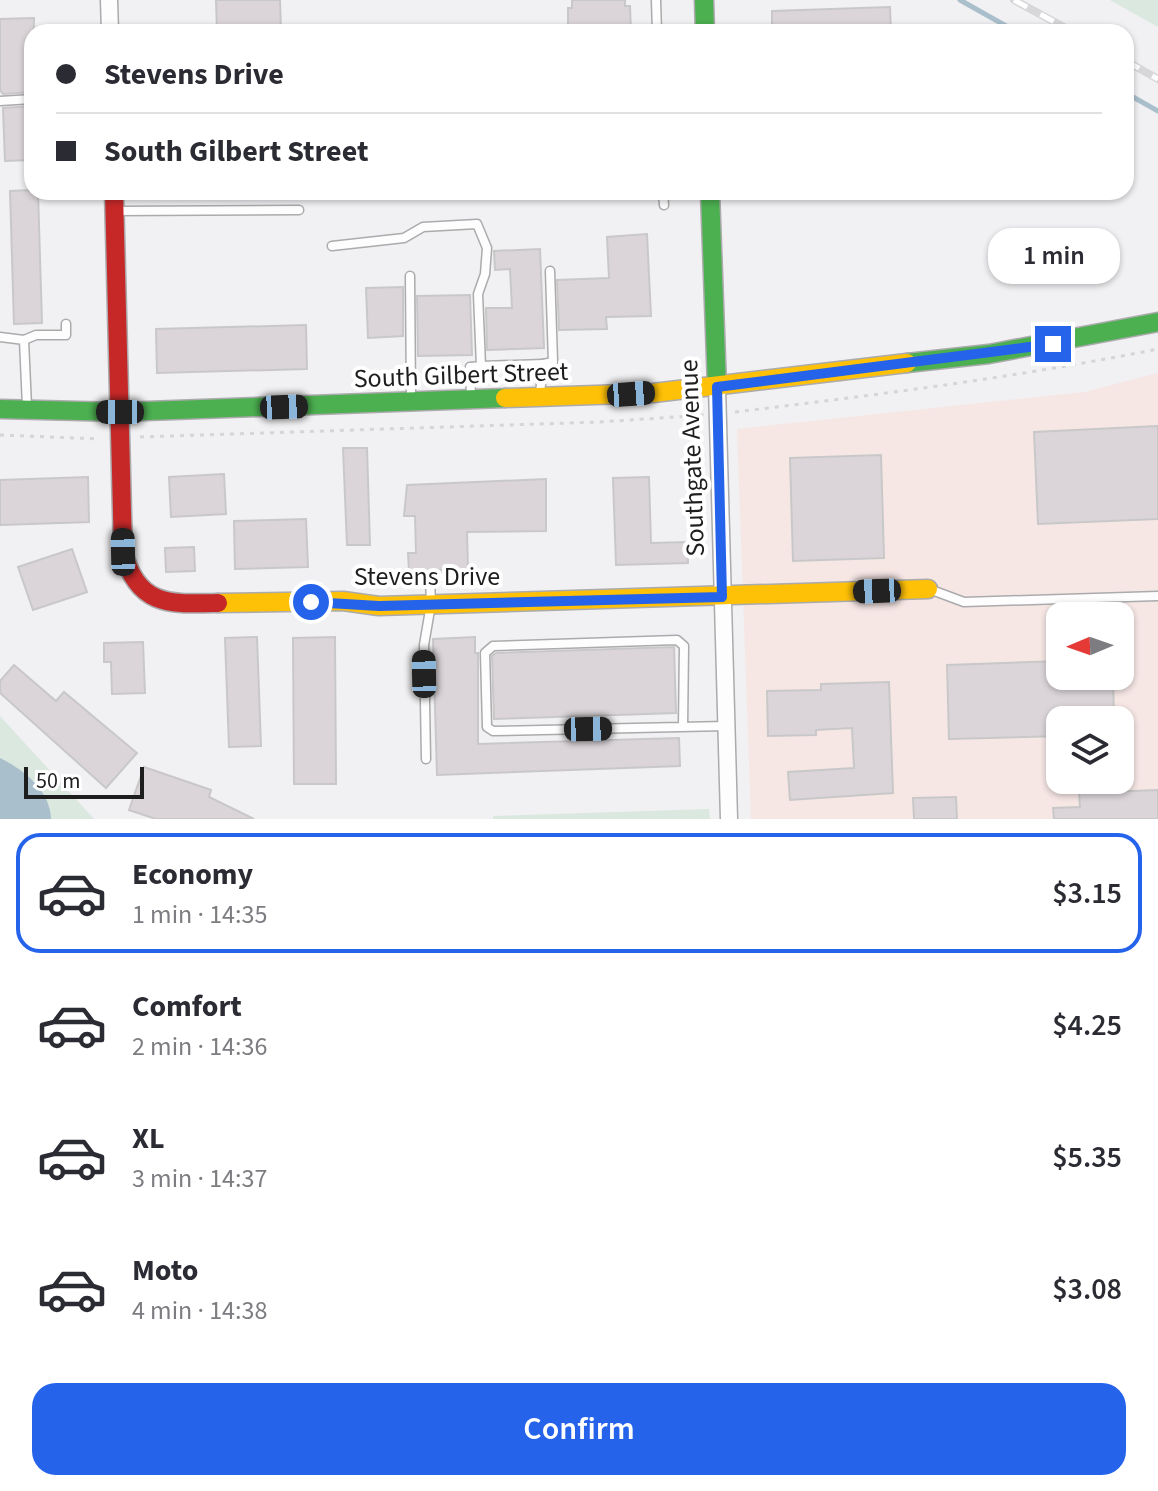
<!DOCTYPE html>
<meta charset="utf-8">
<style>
:root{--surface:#fff;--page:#f2f2f3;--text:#2b2b33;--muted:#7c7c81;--line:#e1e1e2;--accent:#2563eb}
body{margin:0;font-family:"Source Sans 3",sans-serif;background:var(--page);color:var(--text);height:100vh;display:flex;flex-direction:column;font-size:30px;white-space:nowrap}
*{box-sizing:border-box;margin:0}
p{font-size:26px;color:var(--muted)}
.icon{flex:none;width:44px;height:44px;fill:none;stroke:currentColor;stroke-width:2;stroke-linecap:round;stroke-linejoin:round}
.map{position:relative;height:819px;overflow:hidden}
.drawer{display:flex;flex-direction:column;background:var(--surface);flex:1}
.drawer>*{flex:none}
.banner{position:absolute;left:24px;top:24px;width:1110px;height:176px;border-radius:24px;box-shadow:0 2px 6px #0004;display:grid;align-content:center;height:176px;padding:0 32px;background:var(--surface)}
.needle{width:52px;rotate:268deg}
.buttons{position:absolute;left:1046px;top:602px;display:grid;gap:16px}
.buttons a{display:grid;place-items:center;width:88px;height:88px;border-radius:16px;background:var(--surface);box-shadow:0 2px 6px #0004;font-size:40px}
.scale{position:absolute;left:24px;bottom:20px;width:120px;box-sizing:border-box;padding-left:8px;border:4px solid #1e1e1f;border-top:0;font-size:22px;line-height:28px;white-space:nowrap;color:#1e1e1f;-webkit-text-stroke:6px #fff;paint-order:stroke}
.end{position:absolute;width:36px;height:36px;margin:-18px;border:10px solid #2563eb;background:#fff;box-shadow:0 0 0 4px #fff}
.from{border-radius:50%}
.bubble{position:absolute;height:56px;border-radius:24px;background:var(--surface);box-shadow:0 2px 6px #0004;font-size:26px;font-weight:600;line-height:56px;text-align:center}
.car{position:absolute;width:24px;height:48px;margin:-24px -12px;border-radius:10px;box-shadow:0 0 6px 2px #0007;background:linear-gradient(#222 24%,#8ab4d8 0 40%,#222 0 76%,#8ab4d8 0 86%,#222 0)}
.banner b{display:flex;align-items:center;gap:28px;height:76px;font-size:30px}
.banner b+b{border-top:2px solid var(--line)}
.banner i{width:20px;height:20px;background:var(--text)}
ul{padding:14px 0 0;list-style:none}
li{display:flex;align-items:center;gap:24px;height:120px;margin:0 16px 12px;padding:0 16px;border:4px solid transparent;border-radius:24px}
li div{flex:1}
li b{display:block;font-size:30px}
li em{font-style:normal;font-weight:600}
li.active{border-color:var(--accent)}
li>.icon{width:72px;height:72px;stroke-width:1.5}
.button{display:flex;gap:16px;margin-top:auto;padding:16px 32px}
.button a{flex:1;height:92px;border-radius:24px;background:var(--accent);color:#fff;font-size:32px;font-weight:600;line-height:92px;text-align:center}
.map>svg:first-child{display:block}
</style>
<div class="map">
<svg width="1158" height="819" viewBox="0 0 1158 819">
<rect width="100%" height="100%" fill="#f1f0f2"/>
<path fill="#f6e7e5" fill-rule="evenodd" d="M 1158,373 L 1158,819 L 751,819 L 737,429 L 1084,392 ZM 1060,616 L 1120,616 L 1120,676 L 1060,676 ZM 1060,720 L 1120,720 L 1120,780 L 1060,780 Z"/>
<g fill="#dbe8df">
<path d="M 1110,0 L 1158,0 L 1158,27 Z"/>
<path d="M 0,716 L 94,819 L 0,819 Z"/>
<path d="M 709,809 L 710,819 L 493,819 L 493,816 Z"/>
</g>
<path fill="#a9bfcc" d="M 0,758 C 24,770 50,790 51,819 L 0,819 Z"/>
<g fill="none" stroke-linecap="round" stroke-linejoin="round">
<g stroke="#a9bfcc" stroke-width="5">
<path d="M 960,0 L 1017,32"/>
<path d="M 1126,93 L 1158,111"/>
</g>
</g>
<g fill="#dbd5d9" stroke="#c9c8c9" stroke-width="2">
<path d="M 216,0 L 280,0 L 281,32 L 217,32 Z"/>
<path d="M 572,0 L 625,0 L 625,6 L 630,6 L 631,32 L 568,32 L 568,8 L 572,8 Z"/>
<path d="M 890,7 L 891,32 L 772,32 L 772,11 Z"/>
<path d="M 34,18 L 32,92 L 3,94 L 0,90 L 0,19 Z"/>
<path d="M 32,106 L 32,160 L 5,161 L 3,108 Z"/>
<path d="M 32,190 L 38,192 L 42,323 L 14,324 L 10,191 Z"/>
<path d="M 647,234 L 651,316 L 606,317 L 607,329 L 559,330 L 557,280 L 609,278 L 607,237 Z"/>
<path d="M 540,249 L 544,348 L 487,350 L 486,308 L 512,308 L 510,269 L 495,270 L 494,251 Z"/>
<path d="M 403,287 L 403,336 L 368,338 L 366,288 Z"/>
<path d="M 470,295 L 472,355 L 418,356 L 417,296 Z"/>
<path d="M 306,325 L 307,369 L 157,373 L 156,329 Z"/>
<path d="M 1158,426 L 1158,519 L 1038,524 L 1034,432 Z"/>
<path d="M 343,448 L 367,448 L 370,545 L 347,545 Z"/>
<path d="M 881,455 L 884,558 L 793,561 L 790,458 Z"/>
<path d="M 224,474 L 226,514 L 171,517 L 169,477 Z"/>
<path d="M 88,477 L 89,522 L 0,525 L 0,480 Z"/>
<path d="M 649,477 L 651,543 L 687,542 L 688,563 L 616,565 L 613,478 Z"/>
<path d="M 546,479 L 546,531 L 467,532 L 468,569 L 409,571 L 408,553 L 416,553 L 415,516 L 404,516 L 407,485 Z"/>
<path d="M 306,519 L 308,567 L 235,569 L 234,521 Z"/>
<path d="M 194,547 L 195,571 L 166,572 L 165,548 Z"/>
<path d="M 72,549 L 87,592 L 33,610 L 18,567 Z"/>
<path d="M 257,637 L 261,746 L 229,747 L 225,638 Z"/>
<path d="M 335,637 L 336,784 L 294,784 L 293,638 Z"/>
<path d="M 475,637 L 475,653 L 478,653 L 478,744 L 679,738 L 680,766 L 437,775 L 433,639 Z"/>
<path d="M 143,642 L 145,693 L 112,694 L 111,662 L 104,662 L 104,643 Z"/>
<path d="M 674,647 L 676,713 L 494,719 L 492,656 L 496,653 Z"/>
<path d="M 1060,661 L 1060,676 L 1113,676 L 1114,720 L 1060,720 L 1060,736 L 949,739 L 947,665 Z"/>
<path d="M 14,665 L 56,701 L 64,692 L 137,753 L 106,788 L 0,693 L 0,681 Z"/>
<path d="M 889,682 L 893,793 L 790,800 L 788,772 L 854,768 L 852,728 L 816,730 L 816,735 L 768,736 L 767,691 L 821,690 L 821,684 Z"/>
<path d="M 144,767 L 211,790 L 209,797 L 254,819 L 156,819 L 129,810 Z"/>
<path d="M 1158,790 L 1158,819 L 1054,819 L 1053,808 L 1080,807 L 1079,793 Z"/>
<path d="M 956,797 L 957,819 L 914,819 L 913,798 Z"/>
</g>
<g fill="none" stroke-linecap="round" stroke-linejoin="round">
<defs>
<g id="lane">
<path d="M 656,0 L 657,32"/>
<path d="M 0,101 L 32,99"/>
<path d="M 663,192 L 664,205"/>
<path d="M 115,211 L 299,210"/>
<path d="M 332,246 L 404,238 L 423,227 L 477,224 L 487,248 L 485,274 L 478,294 L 481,366 L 470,367 L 471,398"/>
<path d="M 410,276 L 411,399"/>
<path d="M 0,337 L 24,340 L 27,407"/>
<path d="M 24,340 L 36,335 L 66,335 L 66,324"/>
<path d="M 481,366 L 543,364"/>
<path d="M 540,394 L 543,364 L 553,362 L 550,271"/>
<path d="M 395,579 L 468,576"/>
<path d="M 929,589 L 964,602 L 1158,596"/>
<path d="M 683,727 L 684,646 L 677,640 L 493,646 L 485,653 L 487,727 L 493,731 L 726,726"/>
<path d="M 426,759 L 424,645 L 431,604 L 430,577"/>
</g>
<g id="street">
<path d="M 109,0 L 110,32"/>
<path d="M 717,387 L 729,819"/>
</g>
<g id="fast">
<path d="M 704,0 L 705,32"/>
<path d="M 710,192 L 717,387"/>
<path d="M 907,363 L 989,354 L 1158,322"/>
<path d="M 0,409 L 120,412 L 505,398"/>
</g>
<g id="slow">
<path d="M 505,398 L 653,393 L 907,363"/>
<path d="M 218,603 L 343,601 L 379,606 L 928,589"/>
</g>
<path id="jam" d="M 114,192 L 123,552 C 138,607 170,604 218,603"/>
</defs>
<use href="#lane" stroke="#abaaac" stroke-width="11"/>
<use href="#street" stroke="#abaaac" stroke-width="19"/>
<use href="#fast" stroke="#abaaac" stroke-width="21"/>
<use href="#slow" stroke="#abaaac" stroke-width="21"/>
<use href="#jam" stroke="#abaaac" stroke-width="21"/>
<g stroke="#d6d5d6" stroke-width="3" stroke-dasharray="4 6" stroke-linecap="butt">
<path d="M 735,412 C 877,395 1018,377 1158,349"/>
<path d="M 0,435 L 100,439"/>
<path d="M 140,437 L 600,422 L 704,415"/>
</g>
<use href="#lane" stroke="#fdfdfd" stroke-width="8"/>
<use href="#street" stroke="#fdfdfd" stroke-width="16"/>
<use href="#fast" stroke="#4caf50" stroke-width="18"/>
<use href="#slow" stroke="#ffc107" stroke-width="18"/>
<use href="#jam" stroke="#c62828" stroke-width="18"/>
<defs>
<g id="rail">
<path d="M 1014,0 L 1073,32"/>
<path d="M 1126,61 L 1158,79"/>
</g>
</defs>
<use href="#rail" stroke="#d7d6d8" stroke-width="8"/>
<use href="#rail" stroke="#fff" stroke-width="5" stroke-dasharray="15" stroke-linecap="butt"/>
</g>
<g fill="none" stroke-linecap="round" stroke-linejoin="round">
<path stroke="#2563eb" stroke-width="10" d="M 311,602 L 379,606 L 722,597 L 717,387 L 1053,344"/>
</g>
<g text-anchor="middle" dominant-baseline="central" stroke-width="8" stroke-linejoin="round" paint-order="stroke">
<g font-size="26" fill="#1e1e1f" stroke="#fff">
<text transform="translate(461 375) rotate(-2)">South Gilbert Street</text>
<text transform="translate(692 458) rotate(-92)">Southgate Avenue</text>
<text x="427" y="576">Stevens Drive</text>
</g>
</g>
</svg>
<div class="buttons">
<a><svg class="needle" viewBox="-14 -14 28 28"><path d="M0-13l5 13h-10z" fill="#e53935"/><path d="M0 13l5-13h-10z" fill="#7c7c81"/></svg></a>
<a><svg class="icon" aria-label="layers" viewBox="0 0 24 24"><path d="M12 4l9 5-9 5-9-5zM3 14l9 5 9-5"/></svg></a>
</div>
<div class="scale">50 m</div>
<i class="end from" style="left:311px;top:602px"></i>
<i class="end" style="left:1053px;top:344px"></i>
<div class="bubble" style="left:988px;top:228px;width:132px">1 min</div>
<i class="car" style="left:631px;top:394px;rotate:86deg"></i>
<i class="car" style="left:284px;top:407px;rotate:88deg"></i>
<i class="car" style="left:120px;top:412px;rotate:270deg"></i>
<i class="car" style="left:123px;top:552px;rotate:359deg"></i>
<i class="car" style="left:877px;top:591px;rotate:268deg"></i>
<i class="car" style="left:424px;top:674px;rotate:359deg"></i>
<i class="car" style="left:588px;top:729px;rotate:89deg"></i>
<div class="banner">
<b><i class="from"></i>Stevens Drive</b>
<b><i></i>South Gilbert Street</b>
</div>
</div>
<section class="drawer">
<ul>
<li class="active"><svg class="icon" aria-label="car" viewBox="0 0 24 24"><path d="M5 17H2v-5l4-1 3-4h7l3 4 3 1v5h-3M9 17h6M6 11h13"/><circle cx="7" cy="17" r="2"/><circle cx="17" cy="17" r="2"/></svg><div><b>Economy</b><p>1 min · 14:35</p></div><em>$3.15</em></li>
<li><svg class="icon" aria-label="car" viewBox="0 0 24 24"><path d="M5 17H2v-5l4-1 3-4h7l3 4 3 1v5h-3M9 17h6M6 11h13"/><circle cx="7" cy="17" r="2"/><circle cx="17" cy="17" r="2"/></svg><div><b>Comfort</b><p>2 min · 14:36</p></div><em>$4.25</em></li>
<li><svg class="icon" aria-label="car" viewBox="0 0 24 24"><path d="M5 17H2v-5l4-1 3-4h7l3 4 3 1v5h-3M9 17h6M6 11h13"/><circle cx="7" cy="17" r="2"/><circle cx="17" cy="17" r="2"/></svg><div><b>XL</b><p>3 min · 14:37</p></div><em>$5.35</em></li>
<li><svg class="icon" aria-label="car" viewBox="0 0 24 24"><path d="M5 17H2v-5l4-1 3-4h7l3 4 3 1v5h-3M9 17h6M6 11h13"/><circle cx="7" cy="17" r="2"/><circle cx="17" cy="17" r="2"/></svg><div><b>Moto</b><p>4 min · 14:38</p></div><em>$3.08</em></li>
</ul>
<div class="button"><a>Confirm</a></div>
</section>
